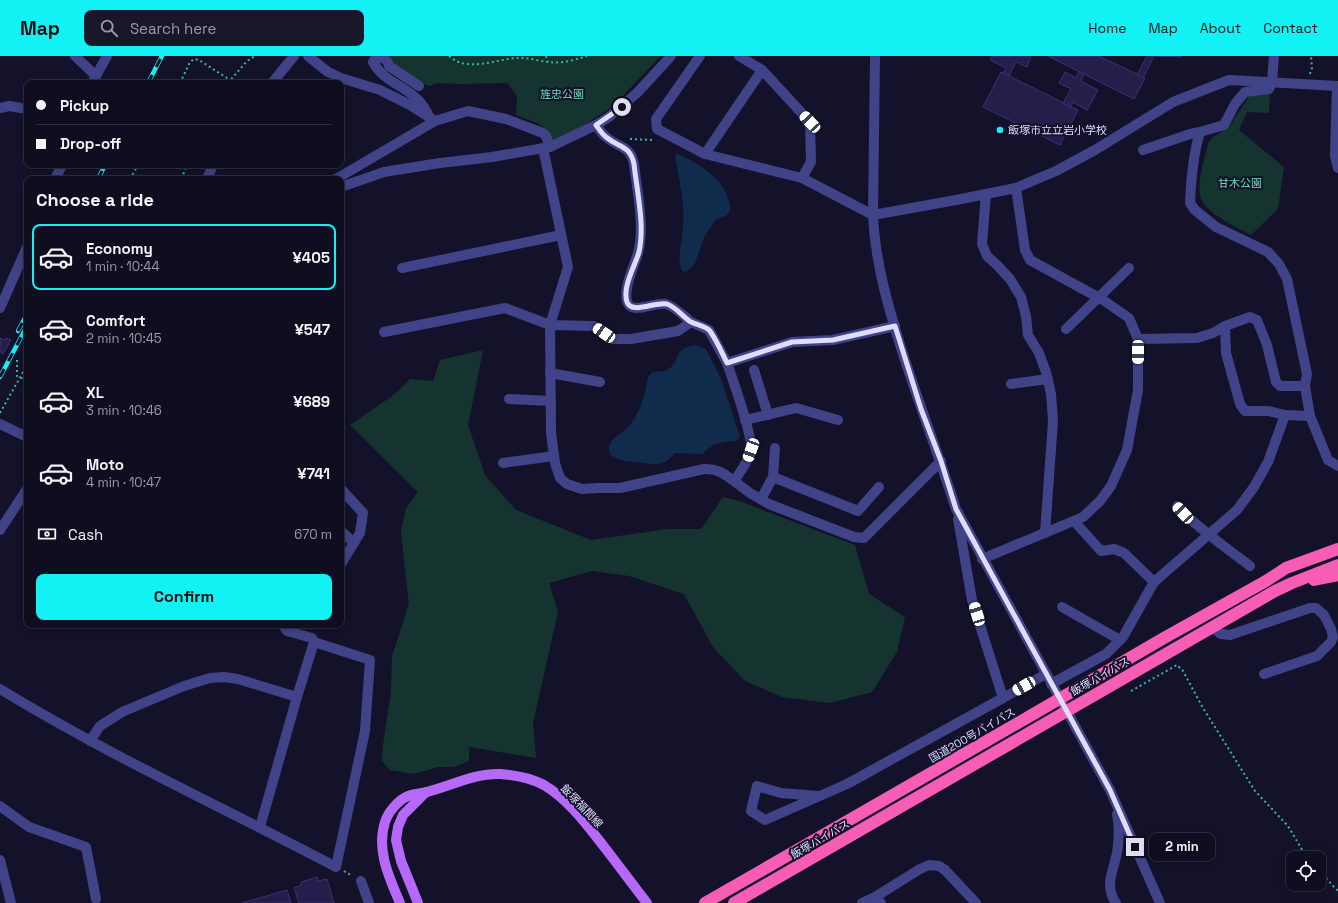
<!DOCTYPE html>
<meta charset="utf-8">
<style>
:root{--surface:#0f0e20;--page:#181729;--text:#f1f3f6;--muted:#9b9ca5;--line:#2f2e3e;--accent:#12f2f5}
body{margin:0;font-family:"Space Grotesk","Noto Sans JP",sans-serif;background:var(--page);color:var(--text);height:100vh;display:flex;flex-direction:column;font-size:15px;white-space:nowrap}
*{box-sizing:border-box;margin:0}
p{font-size:13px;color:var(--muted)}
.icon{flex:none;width:22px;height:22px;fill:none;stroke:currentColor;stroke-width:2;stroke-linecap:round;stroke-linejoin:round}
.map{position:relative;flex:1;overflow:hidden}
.sheet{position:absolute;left:24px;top:120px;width:320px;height:452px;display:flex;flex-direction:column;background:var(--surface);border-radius:8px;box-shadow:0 2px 10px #0003,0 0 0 1px var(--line)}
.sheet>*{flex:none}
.hud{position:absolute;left:24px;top:24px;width:320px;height:88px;border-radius:8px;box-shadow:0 2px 10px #0003,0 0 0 1px var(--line);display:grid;align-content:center;height:88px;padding:0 12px;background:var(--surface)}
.fabs{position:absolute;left:1286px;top:795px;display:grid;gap:8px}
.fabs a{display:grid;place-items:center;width:40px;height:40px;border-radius:8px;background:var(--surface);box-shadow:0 2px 10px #0003,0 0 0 1px var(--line);font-size:20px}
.end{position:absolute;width:18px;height:18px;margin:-9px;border:5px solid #deddfe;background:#111;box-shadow:0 0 0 2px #111}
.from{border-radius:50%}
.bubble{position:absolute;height:28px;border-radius:8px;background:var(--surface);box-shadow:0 2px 10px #0003,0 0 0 1px var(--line);font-size:13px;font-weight:800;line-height:28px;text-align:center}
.car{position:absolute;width:12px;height:24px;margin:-12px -6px;border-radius:5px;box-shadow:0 0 3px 1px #0007;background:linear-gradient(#fff 24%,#345 0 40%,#fff 0 76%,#345 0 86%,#fff 0)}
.hud b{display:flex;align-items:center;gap:14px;height:38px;font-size:15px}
.hud b+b{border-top:1px solid var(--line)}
.hud i{width:10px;height:10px;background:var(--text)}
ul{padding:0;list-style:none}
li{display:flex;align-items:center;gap:12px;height:66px;margin:0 8px 6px;padding:0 4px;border:2px solid transparent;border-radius:8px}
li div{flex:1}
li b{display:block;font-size:15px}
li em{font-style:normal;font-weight:800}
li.active{border-color:var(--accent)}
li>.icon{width:36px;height:36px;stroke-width:1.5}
h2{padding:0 12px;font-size:18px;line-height:48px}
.pay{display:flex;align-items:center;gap:10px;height:44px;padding:0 12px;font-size:15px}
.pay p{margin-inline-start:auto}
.cta{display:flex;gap:8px;margin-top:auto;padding:8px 12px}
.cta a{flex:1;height:46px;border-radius:8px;background:var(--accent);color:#111;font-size:16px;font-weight:800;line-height:46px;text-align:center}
header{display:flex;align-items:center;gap:24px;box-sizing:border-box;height:56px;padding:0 20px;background:var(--accent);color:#111}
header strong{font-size:19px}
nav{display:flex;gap:22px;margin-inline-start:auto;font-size:14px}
.search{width:280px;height:36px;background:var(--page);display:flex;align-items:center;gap:10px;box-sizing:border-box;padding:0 14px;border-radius:8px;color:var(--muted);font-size:15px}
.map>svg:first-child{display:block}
</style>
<header>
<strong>Map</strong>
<div class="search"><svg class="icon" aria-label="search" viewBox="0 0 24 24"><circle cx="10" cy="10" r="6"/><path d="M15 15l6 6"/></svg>Search here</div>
<nav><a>Home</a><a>Map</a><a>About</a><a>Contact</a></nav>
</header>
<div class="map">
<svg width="1338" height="847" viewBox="0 0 1338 847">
<rect width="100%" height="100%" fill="#14122a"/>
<g fill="#153430">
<path d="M 390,0 L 661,0 L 613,50 L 577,74 L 553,85 C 548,68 531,65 516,59 L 517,40 L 507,27 L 459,28 L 437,27 L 429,30 C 415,23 397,15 390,0 Z"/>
<path d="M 1270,36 L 1269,57 L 1247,56 L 1239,74 L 1284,111 L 1278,153 L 1251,179 C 1236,171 1204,157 1200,139 C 1197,123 1205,103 1208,87 L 1212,82 L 1229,71 L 1250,39 Z"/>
<path d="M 483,294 L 468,369 L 485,419 L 516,454 L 591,484 L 668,473 L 701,473 L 723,441 L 739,445 L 855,489 L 869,538 L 905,561 L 897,596 L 872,636 L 830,647 L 782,641 L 745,625 L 713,591 L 684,538 L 629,520 L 592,515 L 549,527 L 558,556 L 533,667 L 536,702 L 469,691 L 469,705 L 454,711 L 438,711 L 414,718 L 390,714 L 382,705 L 383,689 L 391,636 L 392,600 L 409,548 L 401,476 L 406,452 L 418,436 L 350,369 L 395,338 L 410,323 L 433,325 L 440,304 Z"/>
</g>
<g fill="#102b4c">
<path d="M 676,98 L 681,99 C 701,110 722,121 729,144 C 730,149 731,152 729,156 C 727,161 721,161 716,164 C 712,168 706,177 704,182 C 698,194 698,210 685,216 L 682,215 C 676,201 683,184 683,169 C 685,147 679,124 675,101 Z"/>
<path d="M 696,289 L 706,293 L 721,323 L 740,381 L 736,385 C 720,386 714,387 702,398 L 675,397 C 672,400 669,404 665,406 C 657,410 644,407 635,406 C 628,406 609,403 609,394 C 608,382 624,377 630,369 C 641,355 645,338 648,321 C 650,319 651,317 653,316 C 658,314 663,317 669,313 C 682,302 672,292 696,289 Z"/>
</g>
<g fill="#241f4a" stroke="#393275">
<path d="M 992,0 L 1029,0 L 1031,1 L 1027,11 L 1016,6 L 1009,20 L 1003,17 L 1006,12 L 990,4 Z"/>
<path d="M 1048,0 L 1099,0 L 1145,22 L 1134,43 Z"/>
<path d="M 1147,0 L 1181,0 L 1181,1 L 1154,0 L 1143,22 L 1137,19 Z"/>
<path d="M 1001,16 L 1078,54 L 1060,89 L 983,51 Z"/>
<path d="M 1065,16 L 1076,22 L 1079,16 L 1084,18 L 1081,25 L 1098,34 L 1087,54 L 1073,46 L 1070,51 L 1063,47 L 1071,33 L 1059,27 Z"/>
<path d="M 0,282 L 5,284 L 6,282 L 11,284 L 3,298 L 0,296 Z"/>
<path d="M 317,821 L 318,825 L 327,823 L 334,847 L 299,847 L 294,832 L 301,829 L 301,826 Z"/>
<path d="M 287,834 L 291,847 L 242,847 Z"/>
</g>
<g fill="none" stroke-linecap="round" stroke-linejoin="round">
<g stroke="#36b8a5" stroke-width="2" stroke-dasharray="2 3" stroke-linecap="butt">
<path d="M 449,0 C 467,17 496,3 517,2 C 528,1 538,5 548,6 C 561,8 575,4 587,0"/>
<path d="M 546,0 L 548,6"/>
<path d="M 1310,18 L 1312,12 L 1311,0"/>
<path d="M 180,27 L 190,6 L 194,3 L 199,4 L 230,24"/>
<path d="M 228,27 L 247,5 L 255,0"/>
<path d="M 630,83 L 655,84"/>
<path d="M 130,123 L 138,109"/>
<path d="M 182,123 L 186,109"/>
<path d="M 17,304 L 17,320 L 24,323"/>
<path d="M 0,357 L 27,309"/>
<path d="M 1131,635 L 1177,609 L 1183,615 L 1203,652 L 1255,735 L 1288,770 L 1307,802"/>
<path d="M 344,815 L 352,820"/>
<path d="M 1319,815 L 1338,835"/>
</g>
<g stroke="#404387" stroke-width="10">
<path d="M 75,0 L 96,20"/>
<path d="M 308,0 L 328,16 L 341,22 L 380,34 L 410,49 L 435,65 L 468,55 L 506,63 L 543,77 L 546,80 L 550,91"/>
<path d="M 700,0 L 656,63 L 657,73 L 705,98 L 802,122 L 873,159 L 956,144 L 1016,132 L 1056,115 L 1095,94 L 1173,46 L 1229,24 L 1338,30"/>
<path d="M 739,0 L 762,14 L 810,66 L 811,106 L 802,122"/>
<path d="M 875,0 L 873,159 C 875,206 888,250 902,295 C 919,348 939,400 956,453 L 1110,734 L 1160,847"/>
<path d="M 1274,0 L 1272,26 L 1269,33 L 1245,36 L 1235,48 L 1224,69 L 1200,76 C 1193,99 1191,123 1190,147 L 1195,154 L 1216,171 L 1268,196 L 1279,208 L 1287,223 L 1307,318 L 1305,330 L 1310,360 L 1328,404 L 1338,410"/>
<path d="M 92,27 L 107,0"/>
<path d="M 272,27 L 294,0"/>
<path d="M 419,30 L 389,10 C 388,3 383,2 376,1 L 373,6 C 384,26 402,28 417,43 C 422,47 425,53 428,58"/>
<path d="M 1337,30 L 1335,100 L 1338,112"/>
<path d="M 0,52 L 9,50 L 27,53"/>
<path d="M 596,69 C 599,73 602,78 606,81 C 619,92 630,89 634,108 C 637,134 645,172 638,197 C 635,208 619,240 630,250 C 637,256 656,246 666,248 C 674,250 684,260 691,266"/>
<path d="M 543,92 L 568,211 L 550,269 L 594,270 L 613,283 L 631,283 L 678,275 L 691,266 L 709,274 L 727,307 L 792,286 L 833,284 L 895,270"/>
<path d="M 1143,94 L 1190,78 L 1200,76"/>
<path d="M 705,98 L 762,14"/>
<path d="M 55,123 L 62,109"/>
<path d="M 207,123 L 213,109"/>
<path d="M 336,123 L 435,65"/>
<path d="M 341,131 L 384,116 L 440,107 L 492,101 L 550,91 L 596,69 L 609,61 L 637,37 L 671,0"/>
<path d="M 986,138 L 982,188 L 987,200 L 997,209 L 1010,223 L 1021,241 L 1026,260 L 1028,279 L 1039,297 L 1046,316 L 1051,338 L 1053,365 L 1045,477"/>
<path d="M 402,212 L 561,179"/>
<path d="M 0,252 L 27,191"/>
<path d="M 1225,270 L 1250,261 L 1257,264 L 1267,289 L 1276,326 L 1280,330 L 1305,330"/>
<path d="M 1066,273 L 1129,212"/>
<path d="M 384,276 L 505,252 L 550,269 L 551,377 L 555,407 L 560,422 L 567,428 L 582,433 L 598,432 L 620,432 L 704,413 C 717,412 724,418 734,425"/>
<path d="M 1138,283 L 1197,282 L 1213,277 L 1225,270 L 1226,297 L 1240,348 L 1245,355 L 1268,355 L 1285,359 L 1310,360"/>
<path d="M 727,307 C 733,324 753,380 751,395 C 748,406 741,415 734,425 L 750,437 L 769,448 L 854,481 L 864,482 L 941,405"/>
<path d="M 754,314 L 768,359"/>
<path d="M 550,317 L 600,326"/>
<path d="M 1011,328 L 1048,323"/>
<path d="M 509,343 L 551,345"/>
<path d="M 745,364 L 796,352 L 838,364"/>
<path d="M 0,368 L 27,381"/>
<path d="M 503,407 L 554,400"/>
<path d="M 773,421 L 775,392"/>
<path d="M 341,433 L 363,457 L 360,477 L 341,508"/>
<path d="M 761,443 L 773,421 L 858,455 L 879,431"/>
<path d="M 1177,450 C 1199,473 1225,491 1250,510"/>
<path d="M 1074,465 L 1101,495 L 1114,493 L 1124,497 L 1154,526"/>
<path d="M 0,474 L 27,433"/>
<path d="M 341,475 L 354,487"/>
<path d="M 982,503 L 1083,461 L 1100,445 L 1111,430 L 1127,394 L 1138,334 L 1138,283 L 1129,262 L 1103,244 L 1030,204 L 1025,194 L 1016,132"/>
<path d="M 1062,551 L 1120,584"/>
<path d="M 283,569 L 287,575 L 312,582 L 314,586"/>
<path d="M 1212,571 L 1221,578 L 1230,579 L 1310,552 L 1316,552 L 1324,559 L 1331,573 L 1333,581 L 1331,586 L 1317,600 L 1264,618"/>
<path d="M 1051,628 L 1106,598 L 1123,581 L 1154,526 L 1237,454 L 1254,431 L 1268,406 L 1285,359"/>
<path d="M 0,633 C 108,699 224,752 336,811 L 365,675 L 370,604 L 314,586 L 297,641 L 238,623 L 224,621 L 210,622 L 184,630 L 122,656 L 100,670 L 90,685"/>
<path d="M 1003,642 L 1046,618"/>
<path d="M 819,740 L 781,737 L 757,730 L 751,755 L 765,764 L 847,728 L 1003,642 L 972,544 L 958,463"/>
<path d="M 0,750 L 29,771 L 86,791 L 96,843"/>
<path d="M 260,771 L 297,641"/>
<path d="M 0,804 L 11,847"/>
<path d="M 361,825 L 369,847"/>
<path d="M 875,841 L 920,813 L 929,809 L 939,810 L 945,814 L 976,847"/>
<path d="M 862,847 L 875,841 L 881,847"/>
<path d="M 1116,847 C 1102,827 1117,810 1118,789 C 1119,779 1119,768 1117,758"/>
</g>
<g stroke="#b669f8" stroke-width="10">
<path d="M 400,847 C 389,821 376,794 385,766 C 388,756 398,745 406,741 C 412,737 421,738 427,736 C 451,730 475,717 500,718 C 515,719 531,722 544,729 C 569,744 587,769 605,792 C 619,810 633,829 647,847"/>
<path d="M 418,847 L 401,805 L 396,784 L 398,771 L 403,759 L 426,736"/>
</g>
<g stroke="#f85db5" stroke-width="12">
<path d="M 1314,524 L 1338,519"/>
<path d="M 705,847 L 1030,660 L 1164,582 L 1266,525 L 1286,512 L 1338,493"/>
<path d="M 734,847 L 1275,535 L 1292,527 L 1338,509"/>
</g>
<defs>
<g id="rail">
<path d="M 148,27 L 162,0"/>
<path d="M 98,123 L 105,109"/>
<path d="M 18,275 L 27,258"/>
<path d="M 0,321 L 27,270"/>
</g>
</defs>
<use href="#rail" stroke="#12f2f5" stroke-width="4.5"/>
<use href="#rail" stroke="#14122a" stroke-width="3" stroke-dasharray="9" stroke-linecap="butt"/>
</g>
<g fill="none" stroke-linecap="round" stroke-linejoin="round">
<path stroke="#deddfe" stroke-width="5" d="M 622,51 L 596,69 C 599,73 602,78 606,81 C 619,92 630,89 634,108 C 637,136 645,169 639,196 C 635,210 622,231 627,246 C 632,259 656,245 667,248 C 676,251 683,261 691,266 C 697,269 706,270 710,275 C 717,285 722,297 727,307 L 792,286 L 833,284 L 895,270 L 921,353 L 941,405 L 956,453 L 1110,734 L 1135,791"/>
</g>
<circle fill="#12f2f5" stroke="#14122a" stroke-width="1.5" cx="1000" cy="74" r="4"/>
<g text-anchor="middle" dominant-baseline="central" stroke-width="4" stroke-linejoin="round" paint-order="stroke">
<g font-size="11" fill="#6adcb6" stroke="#14122a">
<text x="562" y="38">旌忠公園</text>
<text x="1240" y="127">甘木公園</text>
</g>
<g font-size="11" fill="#deddfe" stroke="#14122a" text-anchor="start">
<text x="1008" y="74">飯塚市立立岩小学校</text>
</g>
<g font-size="11" fill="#deddfe" stroke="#14122a">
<text transform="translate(1100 620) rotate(-30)">飯塚バイパス</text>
<text transform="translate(972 679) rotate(-30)">国道200号バイパス</text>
<text transform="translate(582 750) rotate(46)">飯塚福間線</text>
<text transform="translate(820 783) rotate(-30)">飯塚バイパス</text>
</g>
</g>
</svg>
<div class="fabs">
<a><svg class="icon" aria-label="locate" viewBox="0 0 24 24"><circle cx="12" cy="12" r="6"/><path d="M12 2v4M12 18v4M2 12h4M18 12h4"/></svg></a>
</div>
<i class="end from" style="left:622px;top:51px"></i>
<i class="end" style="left:1135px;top:791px"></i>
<div class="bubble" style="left:1149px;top:777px;width:66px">2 min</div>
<i class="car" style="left:810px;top:66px;rotate:317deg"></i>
<i class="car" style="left:604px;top:277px;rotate:304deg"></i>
<i class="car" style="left:1138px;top:296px;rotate:180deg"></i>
<i class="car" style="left:751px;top:394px;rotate:200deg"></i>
<i class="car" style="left:1183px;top:457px;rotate:317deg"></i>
<i class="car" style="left:977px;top:558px;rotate:343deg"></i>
<i class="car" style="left:1024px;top:630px;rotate:240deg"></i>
<div class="hud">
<b><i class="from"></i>Pickup</b>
<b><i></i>Drop-off</b>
</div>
<section class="sheet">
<h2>Choose a ride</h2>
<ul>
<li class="active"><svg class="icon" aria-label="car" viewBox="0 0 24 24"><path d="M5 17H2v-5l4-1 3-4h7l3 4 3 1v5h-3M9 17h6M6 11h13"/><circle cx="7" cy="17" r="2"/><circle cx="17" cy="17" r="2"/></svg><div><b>Economy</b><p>1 min · 10:44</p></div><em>¥405</em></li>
<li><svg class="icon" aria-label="car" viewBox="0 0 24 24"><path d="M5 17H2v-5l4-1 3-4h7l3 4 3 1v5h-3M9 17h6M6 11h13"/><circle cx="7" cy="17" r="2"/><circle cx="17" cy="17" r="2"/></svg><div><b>Comfort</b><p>2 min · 10:45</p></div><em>¥547</em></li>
<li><svg class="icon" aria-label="car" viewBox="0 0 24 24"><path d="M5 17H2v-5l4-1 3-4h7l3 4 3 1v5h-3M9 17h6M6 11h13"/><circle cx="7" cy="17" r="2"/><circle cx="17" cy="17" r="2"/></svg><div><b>XL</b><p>3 min · 10:46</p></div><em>¥689</em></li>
<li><svg class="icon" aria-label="car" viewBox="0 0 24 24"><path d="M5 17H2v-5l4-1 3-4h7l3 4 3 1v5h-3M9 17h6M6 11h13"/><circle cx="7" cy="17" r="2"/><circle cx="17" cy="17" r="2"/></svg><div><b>Moto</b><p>4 min · 10:47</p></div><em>¥741</em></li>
</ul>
<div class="pay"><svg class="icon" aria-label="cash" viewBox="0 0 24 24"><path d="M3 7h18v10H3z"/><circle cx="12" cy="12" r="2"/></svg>Cash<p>670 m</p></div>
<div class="cta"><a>Confirm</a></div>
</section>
</div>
